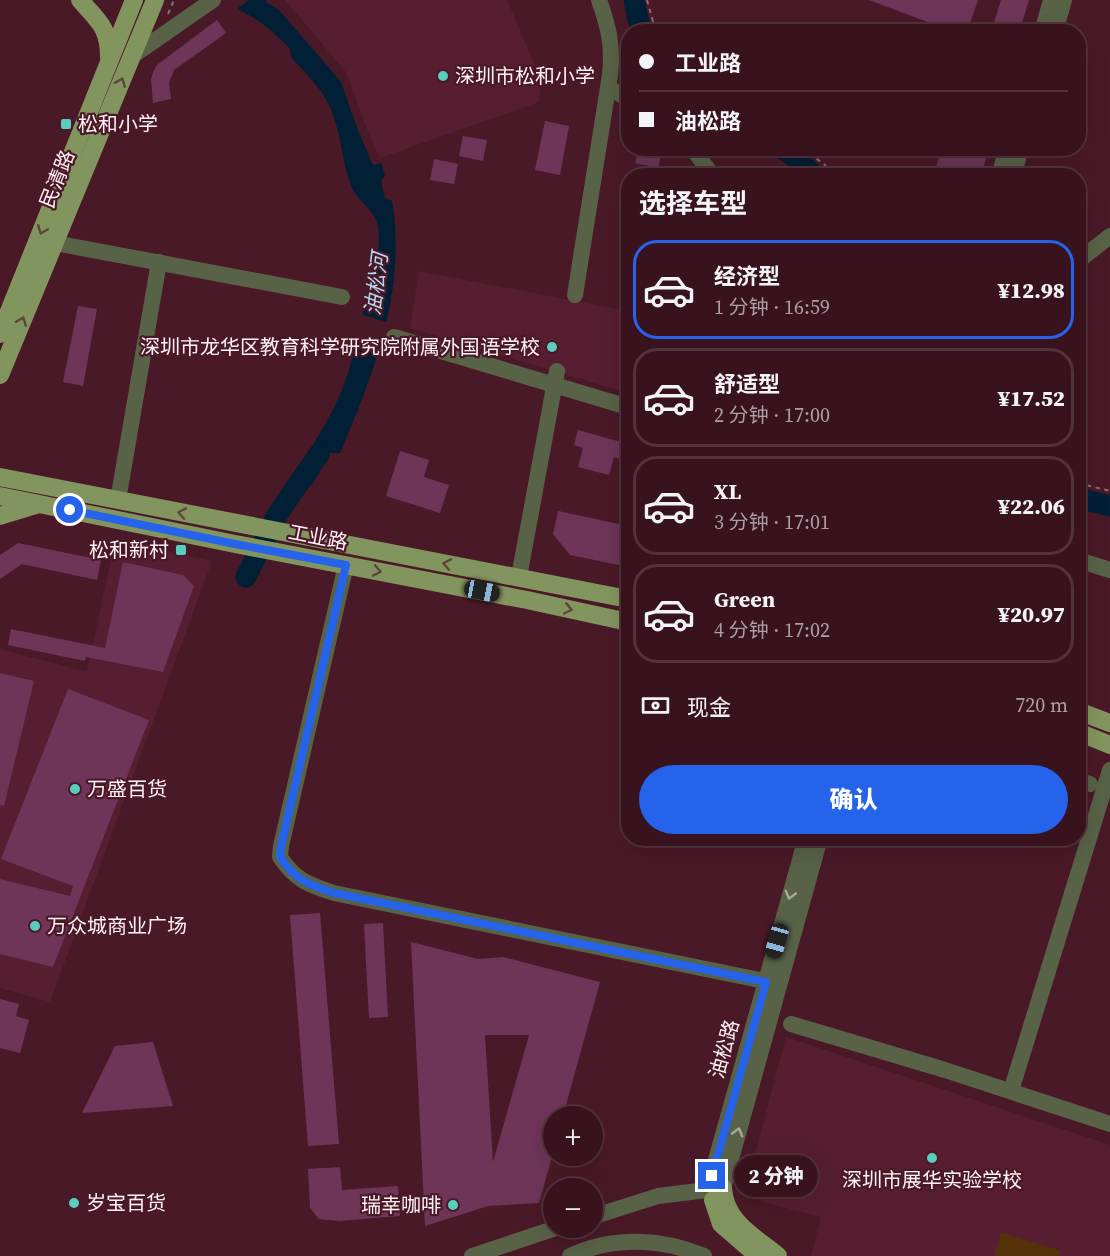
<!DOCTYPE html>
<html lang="zh">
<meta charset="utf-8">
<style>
:root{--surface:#38131e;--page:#43202b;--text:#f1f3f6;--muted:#ab9ea4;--line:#52323c;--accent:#2563eb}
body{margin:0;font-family:"Source Serif 4","Noto Sans SC",serif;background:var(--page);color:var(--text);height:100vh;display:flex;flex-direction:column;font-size:22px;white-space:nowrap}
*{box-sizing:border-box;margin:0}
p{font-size:20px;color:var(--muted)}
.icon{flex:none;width:33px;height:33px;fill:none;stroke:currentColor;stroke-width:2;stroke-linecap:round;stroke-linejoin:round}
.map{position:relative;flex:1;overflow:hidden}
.drawer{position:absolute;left:621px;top:168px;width:465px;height:678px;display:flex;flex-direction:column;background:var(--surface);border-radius:24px;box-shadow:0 6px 24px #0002,0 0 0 2px var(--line)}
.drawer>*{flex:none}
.guide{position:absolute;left:621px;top:24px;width:465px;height:132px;border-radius:24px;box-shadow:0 6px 24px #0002,0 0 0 2px var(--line);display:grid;align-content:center;height:132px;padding:0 18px;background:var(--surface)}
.buttons{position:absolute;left:543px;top:1106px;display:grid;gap:12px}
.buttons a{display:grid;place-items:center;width:60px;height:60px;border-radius:50%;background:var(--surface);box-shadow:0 6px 24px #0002,0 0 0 2px var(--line);font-size:30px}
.end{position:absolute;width:27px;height:27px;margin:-14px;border:8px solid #2563eb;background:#fff;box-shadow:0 0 0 3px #fff}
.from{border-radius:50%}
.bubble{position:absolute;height:42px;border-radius:21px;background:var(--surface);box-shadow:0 6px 24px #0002,0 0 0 2px var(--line);font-size:20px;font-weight:800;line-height:42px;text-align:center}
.car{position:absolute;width:18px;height:36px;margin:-18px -9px;border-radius:8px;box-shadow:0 0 4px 2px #0007;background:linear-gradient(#222 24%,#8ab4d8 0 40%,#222 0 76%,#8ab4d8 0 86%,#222 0)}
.guide b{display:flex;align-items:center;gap:21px;height:57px;font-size:22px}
.guide b+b{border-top:2px solid var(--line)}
.guide i{width:15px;height:15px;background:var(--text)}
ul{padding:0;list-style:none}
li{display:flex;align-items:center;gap:18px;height:99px;margin:0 12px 9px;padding:0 6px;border:3px solid var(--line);border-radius:24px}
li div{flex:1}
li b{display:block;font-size:22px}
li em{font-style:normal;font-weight:800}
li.selected{border-color:var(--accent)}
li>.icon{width:54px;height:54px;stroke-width:1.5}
h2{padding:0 18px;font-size:27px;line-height:72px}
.pay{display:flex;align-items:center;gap:15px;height:66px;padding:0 18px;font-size:22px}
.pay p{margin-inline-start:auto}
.primary-button{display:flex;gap:12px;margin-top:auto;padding:12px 18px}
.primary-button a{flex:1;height:69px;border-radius:36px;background:var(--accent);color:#fff;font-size:24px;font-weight:800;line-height:69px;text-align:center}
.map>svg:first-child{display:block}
</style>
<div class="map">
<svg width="1110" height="1256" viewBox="0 0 1110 1256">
<rect width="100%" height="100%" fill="#4a1928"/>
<g fill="#571e31">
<path d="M 285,0 L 507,0 L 541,80 L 539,102 L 380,158 L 368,132 L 346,72 Z"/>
<path d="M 419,271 L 628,311 L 628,393 L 410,328 Z"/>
<path d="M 115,541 L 212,561 L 50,1002 L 0,988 L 0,649 L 87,672 Z"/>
<path d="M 786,1037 L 1110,1145 L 1110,1256 L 811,1256 L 821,1217 L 762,1202 L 757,1194 L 751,1170 Z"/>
</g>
<path fill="#553109" d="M 1001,1232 L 1061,1251 L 1059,1256 L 994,1256 Z"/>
<path fill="#012036" d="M 249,0 L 266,0 L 266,2 L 279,10 L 341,82 L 357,128 L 373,165 L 381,163 L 385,175 L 381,181 L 385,198 L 392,201 C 407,290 374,373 340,453 L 330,453 L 312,485 L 297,470 C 316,440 336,410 347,376 C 358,343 363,309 371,276 C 378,260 384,228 372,213 C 366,205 356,197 352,188 C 342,164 342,137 332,112 C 324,90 306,74 291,57 L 290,49 C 274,32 260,20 239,10 L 238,8 Z"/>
<path fill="#4a1928" d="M 360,314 L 390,323 L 383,349 L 353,341 Z"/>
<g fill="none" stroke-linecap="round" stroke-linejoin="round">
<g stroke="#012036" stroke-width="21">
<path d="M 634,0 L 637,15 L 642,32"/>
<path d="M 781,148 L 794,156 L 815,176"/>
<path d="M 1078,498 L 1110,506"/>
<path d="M 246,577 L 277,515 L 319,454"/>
</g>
</g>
<g fill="#6e3559" fill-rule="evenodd">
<path d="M 869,0 L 978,0 L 967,32 L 954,32 Z"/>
<path d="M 1001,0 L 1029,0 L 1019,32 L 991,32 Z"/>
<path d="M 217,20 L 226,33 L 174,70 L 169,83 L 171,99 L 153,103 L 151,80 L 153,72 L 157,65 Z"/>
<path d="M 545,121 L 569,126 L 560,175 L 535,170 Z"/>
<path d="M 463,136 L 487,140 L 483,161 L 459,156 Z"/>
<path d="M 639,148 L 663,148 L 658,168 L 635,163 Z"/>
<path d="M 942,148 L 989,148 L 981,176 L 964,176 L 936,167 Z"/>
<path d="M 434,159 L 458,164 L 454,184 L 430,180 Z"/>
<path d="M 78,306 L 97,309 L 83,386 L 63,382 Z"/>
<path d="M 578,430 L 628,444 L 628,462 L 614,457 L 609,475 L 578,467 L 583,448 L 574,445 Z"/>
<path d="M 400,451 L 429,460 L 424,477 L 449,485 L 440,513 L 386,496 Z"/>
<path d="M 558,511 L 628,526 L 628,567 L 570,555 L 553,534 Z"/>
<path d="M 18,543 L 101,560 L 97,580 L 22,564 L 0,579 L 0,555 Z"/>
<path d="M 123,562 L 183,575 L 194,586 L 163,672 L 86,657 L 85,661 L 8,645 L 11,629 L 105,648 Z"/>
<path d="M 0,673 L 34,681 L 4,806 L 0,805 Z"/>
<path d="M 68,689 L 149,720 L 53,967 L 0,954 L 0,879 L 70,896 L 73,886 L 1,859 Z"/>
<path d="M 320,913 L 339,1144 L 308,1146 L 290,915 Z"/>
<path d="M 383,923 L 388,1017 L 369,1018 L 364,924 Z"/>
<path d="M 411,942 L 478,959 L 503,957 L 600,982 L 563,1116 L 554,1116 L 554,1150 L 539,1203 L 488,1206 L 425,1226 ZM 485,1035 L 529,1035 L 493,1162 Z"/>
<path d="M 0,999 L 19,1004 L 16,1016 L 29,1020 L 20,1053 L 0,1048 Z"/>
<path d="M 153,1042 L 173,1106 L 82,1113 L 115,1046 Z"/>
<path d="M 340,1167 L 342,1190 L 398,1186 L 400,1216 L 339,1221 L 319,1219 L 310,1208 L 308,1169 Z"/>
</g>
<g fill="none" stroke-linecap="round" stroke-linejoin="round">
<g stroke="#906c76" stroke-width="2" stroke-dasharray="4.5 4.5" stroke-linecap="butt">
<path d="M 647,0 L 656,32"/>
<path d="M 168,14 L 174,0"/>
<path d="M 802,148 L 825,165 L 832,176"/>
<path d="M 1078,483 L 1110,491"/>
</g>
<g stroke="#586247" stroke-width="16">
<path d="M 1042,32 L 1051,0"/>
<path d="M 1055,32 L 1064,0"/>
<path d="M 131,57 L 213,0"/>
<path d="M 608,87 L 628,99"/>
<path d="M 692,148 L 713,176"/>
<path d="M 999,176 L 1007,148"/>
<path d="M 1013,176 L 1021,148"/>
<path d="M 55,243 L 342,297"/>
<path d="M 1078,261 L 1110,236"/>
<path d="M 575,295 L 610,75 C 613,46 609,28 599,0"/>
<path d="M 394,337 L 628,407"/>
<path d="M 118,500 L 159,262"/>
<path d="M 1078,560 L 1110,570"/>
<path d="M 346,565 L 281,846 L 280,857 C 295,880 309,885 334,893 L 779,984"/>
<path d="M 519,577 L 557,371"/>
<path d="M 1078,780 L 1090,784"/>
<path d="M 791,1024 L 945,1070 L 1110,1124"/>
<path d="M 1011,1091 L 1110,770"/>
<path d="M 712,1189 L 714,1167 L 806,838"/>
<path d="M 592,1217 L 658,1196 L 723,1188 L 820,838"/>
<path d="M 472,1256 L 559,1227"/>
<path d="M 570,1256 C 613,1236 661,1238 704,1256"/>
</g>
<g stroke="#83955f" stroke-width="18">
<path d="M 80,0 C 98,21 109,27 109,57"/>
<path d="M 0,334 L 134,0"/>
<path d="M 0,375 L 155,0"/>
<path d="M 0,477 L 628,599"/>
<path d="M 0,496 L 235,544 L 527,600 L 628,622"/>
<path d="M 0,516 L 36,505"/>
<path d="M 1078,711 L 1110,723"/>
<path d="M 1078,732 L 1110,745"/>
<path d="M 723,1188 C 725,1222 754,1236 778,1256"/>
<path d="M 713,1200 L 721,1224 L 758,1256"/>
</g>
</g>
<defs><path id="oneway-chevron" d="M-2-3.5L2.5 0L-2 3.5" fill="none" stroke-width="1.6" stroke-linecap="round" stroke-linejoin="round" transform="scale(1.5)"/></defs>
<g stroke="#5e443b">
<use href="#oneway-chevron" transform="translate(121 82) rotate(-68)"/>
<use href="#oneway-chevron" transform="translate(42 230) rotate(112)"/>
<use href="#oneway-chevron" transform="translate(22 321) rotate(-68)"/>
<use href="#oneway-chevron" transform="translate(182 513) rotate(-169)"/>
<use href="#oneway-chevron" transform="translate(447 564) rotate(-169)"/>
<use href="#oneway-chevron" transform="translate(377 571) rotate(11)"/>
<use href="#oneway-chevron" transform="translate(568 609) rotate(12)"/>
</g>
<g stroke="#acaa9e">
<use href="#oneway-chevron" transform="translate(790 895) rotate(106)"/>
<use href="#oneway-chevron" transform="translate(738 1132) rotate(-74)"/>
</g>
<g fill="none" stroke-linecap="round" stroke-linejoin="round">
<path stroke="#2563eb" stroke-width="8" d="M 70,510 L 235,544 L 346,565 L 281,846 L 280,857 C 295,880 309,885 334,893 L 766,982 L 712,1176"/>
</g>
<g fill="#59cebf" stroke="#4a1928" stroke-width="2">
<circle cx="443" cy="76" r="6"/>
<rect x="60" y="118" width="12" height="12" rx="3"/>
<circle cx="552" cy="347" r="6"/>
<rect x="175" y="544" width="12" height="12" rx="3"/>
<circle cx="75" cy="789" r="6"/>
<circle cx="35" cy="926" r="6"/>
<circle cx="932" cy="1158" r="6"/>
<circle cx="74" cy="1203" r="6"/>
<circle cx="453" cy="1205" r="6"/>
</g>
<g text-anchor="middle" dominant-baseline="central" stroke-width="4.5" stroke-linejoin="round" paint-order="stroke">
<g font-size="20" fill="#fff1f4" stroke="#4a1928" text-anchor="start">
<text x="455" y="76">深圳市松和小学</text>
<text x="78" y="124">松和小学</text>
<text x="540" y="347" text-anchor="end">深圳市龙华区教育科学研究院附属外国语学校</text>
<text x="169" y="550" text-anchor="end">松和新村</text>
<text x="87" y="789">万盛百货</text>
<text x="47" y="926">万众城商业广场</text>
<text x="932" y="1180" text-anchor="middle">深圳市展华实验学校</text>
<text x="86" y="1203">岁宝百货</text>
<text x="441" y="1205" text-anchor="end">瑞幸咖啡</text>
</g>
<g font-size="20" fill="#fff1f4" stroke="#4a1928">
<text transform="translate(57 179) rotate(-68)">民清路</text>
<text transform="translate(318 537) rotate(11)">工业路</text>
<text transform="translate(724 1049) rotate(-74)">油松路</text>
</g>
<g font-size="21" font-style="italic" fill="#b7d6f1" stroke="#4a1928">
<text transform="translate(376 284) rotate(-83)">油松河</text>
</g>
</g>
</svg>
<div class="buttons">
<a>+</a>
<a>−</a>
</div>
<i class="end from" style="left:70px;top:510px"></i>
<i class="end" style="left:712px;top:1176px"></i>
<div class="bubble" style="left:734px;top:1155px;width:84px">2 分钟</div>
<i class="car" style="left:482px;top:591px;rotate:101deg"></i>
<i class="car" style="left:777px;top:941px;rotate:196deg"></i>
<div class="guide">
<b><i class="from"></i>工业路</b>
<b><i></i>油松路</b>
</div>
<section class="drawer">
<h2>选择车型</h2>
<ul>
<li class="selected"><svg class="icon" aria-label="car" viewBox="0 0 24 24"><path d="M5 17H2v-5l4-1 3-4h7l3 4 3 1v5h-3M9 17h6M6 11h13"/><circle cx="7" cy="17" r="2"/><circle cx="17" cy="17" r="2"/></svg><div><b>经济型</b><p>1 分钟 · 16:59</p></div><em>¥12.98</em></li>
<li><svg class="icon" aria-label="car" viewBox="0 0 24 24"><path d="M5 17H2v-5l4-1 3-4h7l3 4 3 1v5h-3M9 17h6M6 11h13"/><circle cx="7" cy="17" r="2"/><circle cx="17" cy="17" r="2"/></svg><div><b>舒适型</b><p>2 分钟 · 17:00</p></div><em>¥17.52</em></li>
<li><svg class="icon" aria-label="car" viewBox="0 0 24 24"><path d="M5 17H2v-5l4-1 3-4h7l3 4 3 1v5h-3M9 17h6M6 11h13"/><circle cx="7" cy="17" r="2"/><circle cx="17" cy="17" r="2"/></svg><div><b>XL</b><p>3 分钟 · 17:01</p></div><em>¥22.06</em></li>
<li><svg class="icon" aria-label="car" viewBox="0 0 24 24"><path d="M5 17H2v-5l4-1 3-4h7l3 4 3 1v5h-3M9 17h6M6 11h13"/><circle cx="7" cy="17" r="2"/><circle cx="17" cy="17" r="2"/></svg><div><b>Green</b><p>4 分钟 · 17:02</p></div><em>¥20.97</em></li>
</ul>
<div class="pay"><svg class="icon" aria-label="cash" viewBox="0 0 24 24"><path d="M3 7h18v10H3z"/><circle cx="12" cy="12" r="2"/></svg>现金<p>720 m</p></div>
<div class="primary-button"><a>确认</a></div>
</section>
</div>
